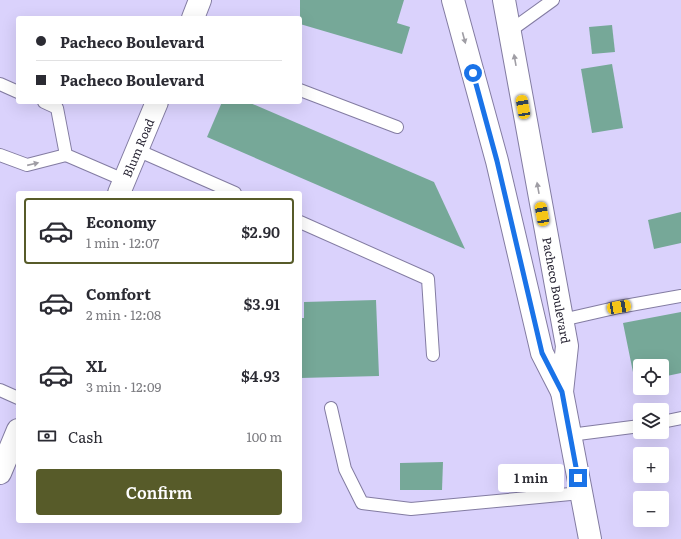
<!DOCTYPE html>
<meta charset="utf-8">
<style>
:root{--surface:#fff;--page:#f2f2f3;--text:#2b2b33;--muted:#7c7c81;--line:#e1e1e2;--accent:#575b29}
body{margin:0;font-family:Literata,serif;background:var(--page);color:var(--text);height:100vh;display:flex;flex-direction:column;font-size:15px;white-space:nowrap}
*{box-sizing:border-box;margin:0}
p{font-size:13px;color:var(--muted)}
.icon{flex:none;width:22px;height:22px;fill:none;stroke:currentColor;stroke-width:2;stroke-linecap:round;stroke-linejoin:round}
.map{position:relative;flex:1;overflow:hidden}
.panel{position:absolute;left:16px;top:191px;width:286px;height:332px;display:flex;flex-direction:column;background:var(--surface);border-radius:4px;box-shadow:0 4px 16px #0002}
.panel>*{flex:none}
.guide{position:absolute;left:16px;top:16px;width:286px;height:88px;border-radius:4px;box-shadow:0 4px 16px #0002;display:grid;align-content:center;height:88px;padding:0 20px;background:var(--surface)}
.controls{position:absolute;left:633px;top:359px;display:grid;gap:8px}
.controls a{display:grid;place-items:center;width:36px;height:36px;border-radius:4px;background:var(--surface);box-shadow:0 4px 16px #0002;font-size:20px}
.end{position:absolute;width:18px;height:18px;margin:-9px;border:5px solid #1a73e8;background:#fff;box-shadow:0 0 0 2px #fff}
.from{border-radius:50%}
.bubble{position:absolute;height:28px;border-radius:4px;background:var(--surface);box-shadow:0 4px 16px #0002;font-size:13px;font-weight:600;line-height:28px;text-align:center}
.car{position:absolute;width:12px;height:24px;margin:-12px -6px;border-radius:5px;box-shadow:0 0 3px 1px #0007;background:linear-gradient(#f5c518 24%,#345 0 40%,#f5c518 0 76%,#345 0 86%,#f5c518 0)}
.guide b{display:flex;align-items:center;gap:14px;height:38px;font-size:15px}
.guide b+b{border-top:1px solid var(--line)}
.guide i{width:10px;height:10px;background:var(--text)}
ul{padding:7px 0 0;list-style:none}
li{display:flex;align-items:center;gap:12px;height:66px;margin:0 8px 6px;padding:0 12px;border:2px solid transparent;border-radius:4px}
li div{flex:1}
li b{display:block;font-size:15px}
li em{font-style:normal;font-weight:600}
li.current{border-color:var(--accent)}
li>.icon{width:36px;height:36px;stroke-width:1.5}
.pay{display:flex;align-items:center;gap:10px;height:44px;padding:0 20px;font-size:15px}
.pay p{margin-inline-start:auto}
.button{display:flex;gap:8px;margin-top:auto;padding:8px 20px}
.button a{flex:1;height:46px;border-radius:4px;background:var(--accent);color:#fff;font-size:16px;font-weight:600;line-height:46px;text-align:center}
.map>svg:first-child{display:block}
</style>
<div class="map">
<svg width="681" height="539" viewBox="0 0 681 539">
<rect width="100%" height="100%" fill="#dad2fc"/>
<g fill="#76a898">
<path d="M 300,0 L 404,0 L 397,23 L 410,27 L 402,54 L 300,24 Z"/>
<path d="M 612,25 L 615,52 L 592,54 L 589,27 Z"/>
<path d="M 612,64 L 623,128 L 592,133 L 581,69 Z"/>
<path d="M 222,102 L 248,102 L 434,182 L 465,249 L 207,137 Z"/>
<path d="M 681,212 L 681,243 L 654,249 L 648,220 Z"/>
<path d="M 376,300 L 379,376 L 300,378 L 300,318 L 304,318 L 304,302 Z"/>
<path d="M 681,312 L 681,373 L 662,377 L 662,366 L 640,366 L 640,381 L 635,382 L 623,323 Z"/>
<path d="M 443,462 L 442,490 L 400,490 L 400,463 Z"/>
</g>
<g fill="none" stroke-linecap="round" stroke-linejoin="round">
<defs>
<g id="lane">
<path d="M 510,31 L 553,0"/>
<path d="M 0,84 L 18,92"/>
<path d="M 300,90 L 397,127"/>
<path d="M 44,102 L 57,108 L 66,155 L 124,180"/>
<path d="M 137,150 L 235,193"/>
<path d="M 0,155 L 27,165 L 66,155"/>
<path d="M 300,222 L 428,279 L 433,355"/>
<path d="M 562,320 L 619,307 L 681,296"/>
<path d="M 0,390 L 18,398"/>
<path d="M 331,408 L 345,469 L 362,503 L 411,509 L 581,493"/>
<path d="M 662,422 L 681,418"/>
<path d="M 570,435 L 640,426"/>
</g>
<g id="secondary">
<path d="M 453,0 L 497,161 L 542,353 L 562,392"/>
<path id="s1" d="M 504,0 L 567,346 L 562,392 L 590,539"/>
<path d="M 193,18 L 200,0"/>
<path id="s2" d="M 119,193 L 157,102"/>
<path d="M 0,473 L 18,430"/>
</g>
</defs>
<use href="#lane" stroke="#837ca2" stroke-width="14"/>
<use href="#secondary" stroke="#837ca2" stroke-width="24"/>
<use href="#lane" stroke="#fff" stroke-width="12"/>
<use href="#secondary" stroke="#fff" stroke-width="22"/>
</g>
<defs><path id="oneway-solid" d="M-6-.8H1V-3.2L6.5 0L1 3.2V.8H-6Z"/></defs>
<g fill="#9f9da4">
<use href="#oneway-solid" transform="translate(464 38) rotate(75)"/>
<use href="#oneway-solid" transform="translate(515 60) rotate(-100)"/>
<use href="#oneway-solid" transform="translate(33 164) rotate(-13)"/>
<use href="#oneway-solid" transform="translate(538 188) rotate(-100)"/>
</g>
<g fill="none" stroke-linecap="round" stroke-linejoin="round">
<path stroke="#1a73e8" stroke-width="5" d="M 473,73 L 497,161 L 542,353 L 562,392 L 578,478"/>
</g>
<g text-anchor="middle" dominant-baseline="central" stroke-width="3" stroke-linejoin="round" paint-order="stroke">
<g font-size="12" fill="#292635" stroke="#faf9fd">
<text stroke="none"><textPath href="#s2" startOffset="49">Blum Road</textPath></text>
<text stroke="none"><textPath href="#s1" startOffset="295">Pacheco Boulevard</textPath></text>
</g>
</g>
</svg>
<div class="controls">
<a><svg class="icon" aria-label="locate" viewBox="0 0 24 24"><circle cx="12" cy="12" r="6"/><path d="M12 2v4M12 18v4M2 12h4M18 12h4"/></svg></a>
<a><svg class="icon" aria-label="layers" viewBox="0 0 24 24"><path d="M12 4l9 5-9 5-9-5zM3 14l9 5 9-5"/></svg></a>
<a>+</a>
<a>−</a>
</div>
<i class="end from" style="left:473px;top:73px"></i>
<i class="end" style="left:578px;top:478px"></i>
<div class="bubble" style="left:498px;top:464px;width:66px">1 min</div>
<i class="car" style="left:523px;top:107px;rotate:350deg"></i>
<i class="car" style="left:542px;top:214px;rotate:350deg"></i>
<i class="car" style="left:619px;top:307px;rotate:80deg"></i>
<div class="guide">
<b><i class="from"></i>Pacheco Boulevard</b>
<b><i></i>Pacheco Boulevard</b>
</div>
<section class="panel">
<ul>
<li class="current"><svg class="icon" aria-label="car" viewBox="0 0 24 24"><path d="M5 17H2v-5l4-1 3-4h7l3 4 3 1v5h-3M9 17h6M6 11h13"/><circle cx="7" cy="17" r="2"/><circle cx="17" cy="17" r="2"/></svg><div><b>Economy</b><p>1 min · 12:07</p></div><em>$2.90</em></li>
<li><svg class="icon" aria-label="car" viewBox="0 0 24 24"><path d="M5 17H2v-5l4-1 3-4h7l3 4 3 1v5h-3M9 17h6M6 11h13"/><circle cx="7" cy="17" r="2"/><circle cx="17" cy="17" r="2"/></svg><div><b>Comfort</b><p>2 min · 12:08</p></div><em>$3.91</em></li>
<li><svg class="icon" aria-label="car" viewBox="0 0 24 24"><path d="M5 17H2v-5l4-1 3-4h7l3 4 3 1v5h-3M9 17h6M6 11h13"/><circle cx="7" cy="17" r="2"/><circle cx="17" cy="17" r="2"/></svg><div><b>XL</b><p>3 min · 12:09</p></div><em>$4.93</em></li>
</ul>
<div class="pay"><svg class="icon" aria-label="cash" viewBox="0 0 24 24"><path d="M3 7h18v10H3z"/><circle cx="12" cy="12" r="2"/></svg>Cash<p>100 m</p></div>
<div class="button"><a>Confirm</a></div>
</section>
</div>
